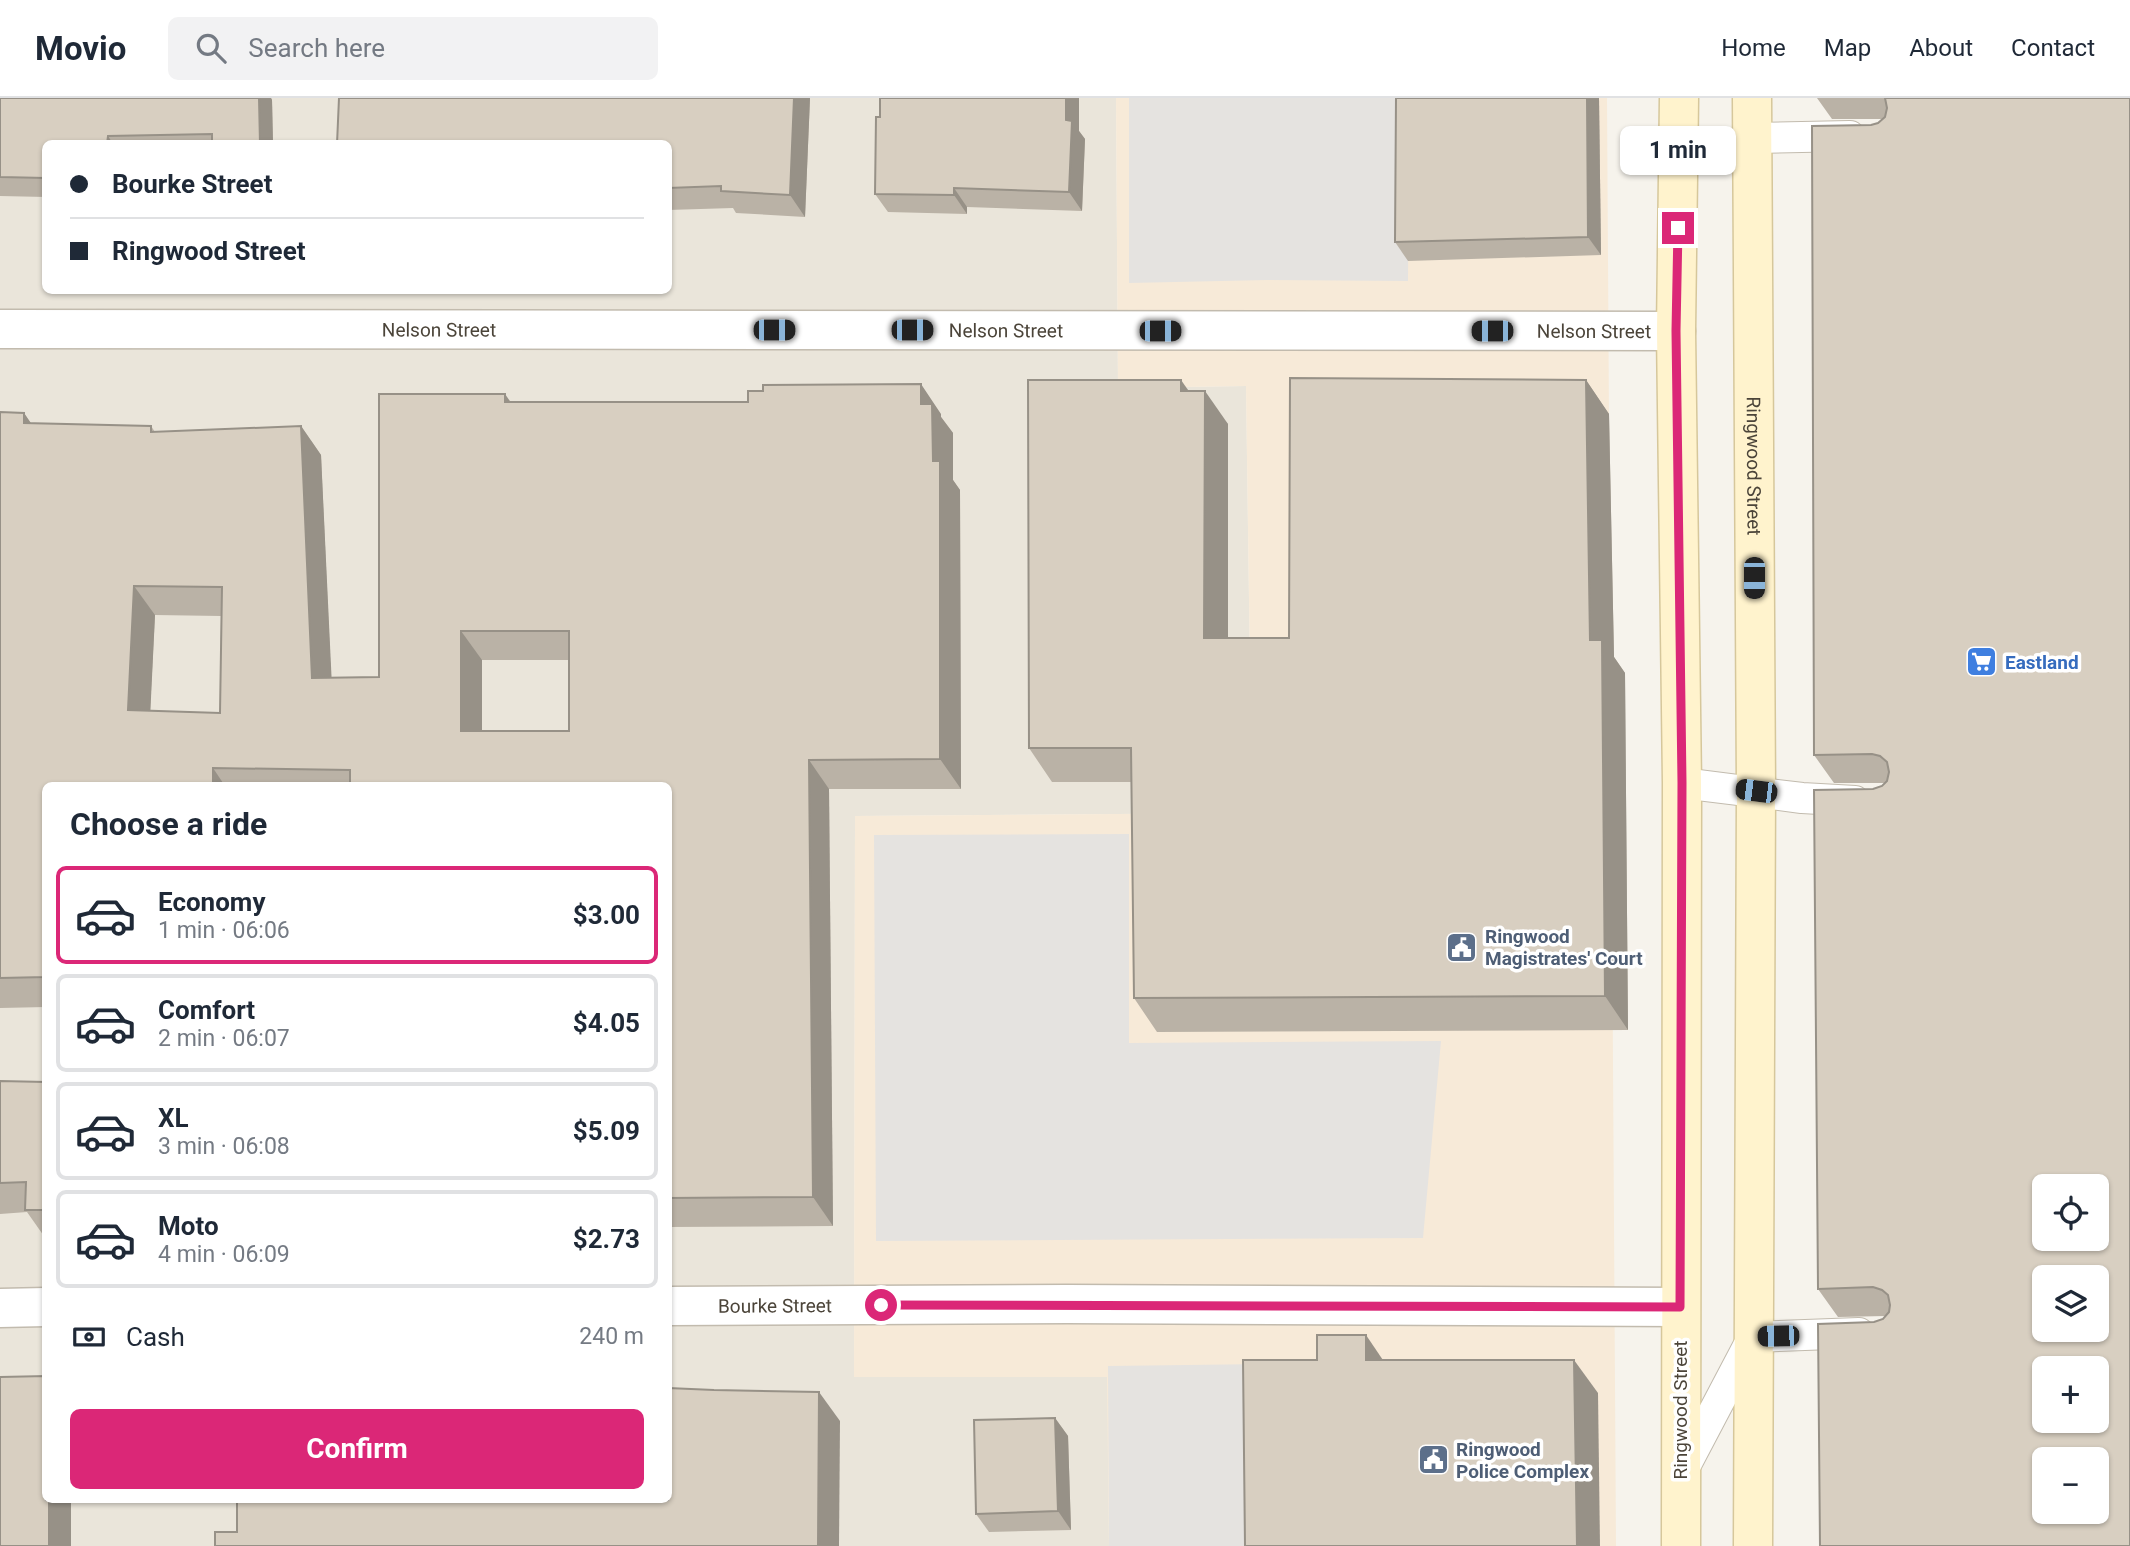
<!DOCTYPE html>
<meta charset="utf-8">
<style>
:root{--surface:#fff;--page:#f2f2f3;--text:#1f2937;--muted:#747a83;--line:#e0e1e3;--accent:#db2777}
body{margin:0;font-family:Roboto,sans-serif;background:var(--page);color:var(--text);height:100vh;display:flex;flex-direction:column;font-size:26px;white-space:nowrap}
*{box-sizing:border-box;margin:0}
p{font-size:23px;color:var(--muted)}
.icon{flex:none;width:38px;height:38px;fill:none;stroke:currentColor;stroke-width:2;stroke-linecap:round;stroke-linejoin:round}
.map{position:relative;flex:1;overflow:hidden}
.panel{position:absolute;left:42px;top:684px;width:630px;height:721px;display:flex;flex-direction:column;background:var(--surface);border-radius:10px;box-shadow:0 2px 5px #0004}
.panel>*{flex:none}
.banner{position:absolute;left:42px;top:42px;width:630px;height:154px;border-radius:10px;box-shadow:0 2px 5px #0004;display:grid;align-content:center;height:154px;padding:0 28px;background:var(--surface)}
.fabs{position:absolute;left:2032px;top:1076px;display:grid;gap:14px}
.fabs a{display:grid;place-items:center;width:77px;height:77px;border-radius:10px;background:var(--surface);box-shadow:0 2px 5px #0004;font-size:35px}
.end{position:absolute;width:32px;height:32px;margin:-16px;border:9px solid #db2777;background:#fff;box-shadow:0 0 0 4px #fff}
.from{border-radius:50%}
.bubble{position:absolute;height:49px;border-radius:10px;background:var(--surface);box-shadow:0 2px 5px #0004;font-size:23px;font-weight:700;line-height:49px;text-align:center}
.car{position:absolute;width:21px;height:42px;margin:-21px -10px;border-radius:9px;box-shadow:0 0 5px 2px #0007;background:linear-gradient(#222 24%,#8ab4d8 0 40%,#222 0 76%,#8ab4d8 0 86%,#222 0)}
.banner b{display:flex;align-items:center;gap:24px;height:66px;font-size:26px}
.banner b+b{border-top:2px solid var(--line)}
.banner i{width:18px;height:18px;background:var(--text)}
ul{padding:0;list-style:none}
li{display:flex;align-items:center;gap:21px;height:98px;margin:0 14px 10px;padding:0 14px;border:4px solid var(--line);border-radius:10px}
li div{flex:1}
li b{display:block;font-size:26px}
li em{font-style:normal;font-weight:700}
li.on{border-color:var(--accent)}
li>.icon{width:63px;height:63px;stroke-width:1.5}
h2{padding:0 28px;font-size:32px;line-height:84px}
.pay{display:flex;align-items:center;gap:18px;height:77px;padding:0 28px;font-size:26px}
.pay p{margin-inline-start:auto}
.action{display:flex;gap:14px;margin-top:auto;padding:14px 28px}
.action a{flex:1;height:80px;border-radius:10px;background:var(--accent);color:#fff;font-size:28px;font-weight:700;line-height:80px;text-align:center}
header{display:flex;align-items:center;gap:42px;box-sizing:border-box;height:98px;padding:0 35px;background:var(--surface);border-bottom:2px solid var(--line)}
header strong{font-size:33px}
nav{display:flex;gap:38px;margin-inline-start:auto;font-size:24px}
.search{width:490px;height:63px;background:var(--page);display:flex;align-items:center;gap:18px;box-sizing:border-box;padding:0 24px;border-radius:10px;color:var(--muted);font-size:26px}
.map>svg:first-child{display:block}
</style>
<header>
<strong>Movio</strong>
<div class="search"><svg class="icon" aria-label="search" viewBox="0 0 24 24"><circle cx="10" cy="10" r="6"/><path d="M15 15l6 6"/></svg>Search here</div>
<nav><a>Home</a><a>Map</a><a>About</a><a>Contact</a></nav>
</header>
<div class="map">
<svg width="2130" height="1448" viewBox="0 0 2130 1448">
<rect width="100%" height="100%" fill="#f6f3ec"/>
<path fill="#eae5da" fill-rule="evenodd" d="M 0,0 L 1116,0 L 1118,290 L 1246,288 L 1252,715 L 855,718 L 854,1278 L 1108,1279 L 1109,1448 L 0,1448 ZM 46,46 L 668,46 L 668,192 L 46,192 ZM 46,688 L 668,688 L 668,1402 L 46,1402 Z"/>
<path fill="#f7ead8" d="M 1116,0 L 1607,0 L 1616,1448 L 1109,1448 L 1107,1279 L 854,1279 L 855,718 L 1252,715 L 1246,288 L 1118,290 Z"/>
<g fill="#e5e3e0">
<path d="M 1129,0 L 1409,0 L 1408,183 L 1267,182 L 1129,185 Z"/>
<path d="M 1129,736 L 1129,945 L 1441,943 L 1423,1140 L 876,1143 L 874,737 Z"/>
<path d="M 1266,1266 L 1268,1448 L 1109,1448 L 1108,1268 Z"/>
</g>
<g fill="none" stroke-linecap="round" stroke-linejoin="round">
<defs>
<g id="lane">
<path d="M 1753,40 L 1850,38"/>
<path d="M 1682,685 L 1802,700 L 1855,703"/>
<path d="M 1682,1374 L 1753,1239 L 1859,1235"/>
</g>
<g id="street">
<path id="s1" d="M 0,231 L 1676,233"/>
<path id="s2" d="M 668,1208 L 1067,1206 L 1680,1209"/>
<path d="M 0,1210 L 46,1209"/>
</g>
<g id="secondary">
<path d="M 1679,0 L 1676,233 L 1682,685 L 1681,1448"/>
<path id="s3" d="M 1752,0 L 1756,693 L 1753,1448"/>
</g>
</defs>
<use href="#lane" stroke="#c2bbae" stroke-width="32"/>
<use href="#street" stroke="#c2bbae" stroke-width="41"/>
<use href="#secondary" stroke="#d6c79b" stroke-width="41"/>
<use href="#lane" stroke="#fff" stroke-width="30"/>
<use href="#street" stroke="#fff" stroke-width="38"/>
<use href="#secondary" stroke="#fff3cd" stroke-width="38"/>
</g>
<g fill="#bab2a6" fill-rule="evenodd">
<path d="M 0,0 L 271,0 L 272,2 L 273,46 L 46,46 L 46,99 L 0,98 Z"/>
<path d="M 339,0 L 810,0 L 805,119 L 736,115 L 733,110 L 668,112 L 668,46 Z"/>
<path d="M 880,0 L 1079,0 L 1079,33 L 1085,41 L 1082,113 L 967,109 L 967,116 L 888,114 L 875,96 Z"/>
<path d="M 1396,0 L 1599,0 L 1601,157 L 1408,163 L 1395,144 Z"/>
<path d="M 1817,0 L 2130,0 L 2130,1448 L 1874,1224 L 1883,1221 L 1886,1218 L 1838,1219 L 1818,1191 L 1873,691 L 1882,688 L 1885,685 L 1834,685 L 1814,657 L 1871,27 L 1878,25 L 1883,21 L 1832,21 Z"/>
<path d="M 1586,282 L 1609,316 L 1614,559 L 1625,575 L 1628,932 L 1157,934 L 1134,900 L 1131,684 L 1052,684 L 1029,650 L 1189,293 L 1228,326 L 1228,540 L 1289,540 Z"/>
<path d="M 510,304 L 941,316 L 941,319 L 953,335 L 953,382 L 960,392 L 961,691 L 829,691 L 833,1128 L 668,1129 L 668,688 L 46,688 L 46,909 L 0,910 L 0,314 L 24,315 L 31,326 L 151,328 L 155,334 L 301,328 L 321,357 L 331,580 L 379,579 ZM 155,517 L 221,518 L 220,615 L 150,613 ZM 482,562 L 569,562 L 569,633 L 482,633 Z"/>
<path d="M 0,983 L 46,984 L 46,1141 L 27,1114 L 0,1116 Z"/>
<path d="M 1055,1320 L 1068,1338 L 1071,1432 L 989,1434 L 976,1416 Z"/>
</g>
<g fill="#979187">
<path d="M 259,0 L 271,0 L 272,2 L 273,46 L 260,46 Z"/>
<path d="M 794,0 L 810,0 L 805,119 L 790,97 Z"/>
<path d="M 1066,0 L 1079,0 L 1079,33 L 1085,41 L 1082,113 L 1069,94 L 1066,22 Z"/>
<path d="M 1587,0 L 1599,0 L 1601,157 L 1588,139 Z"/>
<path d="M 108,38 L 113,46 L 107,46 Z"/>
<path d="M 954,90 L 967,109 L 967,116 L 954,97 Z"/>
<path d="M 1181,282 L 1205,316 L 1181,293 Z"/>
<path d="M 1586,282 L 1609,316 L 1614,559 L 1625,575 L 1628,932 L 1605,898 L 1590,542 Z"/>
<path d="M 921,286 L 941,316 L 941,319 L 953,335 L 953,382 L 960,392 L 961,691 L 940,661 L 933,363 L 921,306 Z"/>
<path d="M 1205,293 L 1228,326 L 1228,574 L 1204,540 Z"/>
<path d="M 505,296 L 525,325 L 505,304 Z"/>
<path d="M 24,315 L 44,344 L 24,325 Z"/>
<path d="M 301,328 L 321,357 L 333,610 L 312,580 Z"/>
<path d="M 134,488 L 155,517 L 149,641 L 128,612 Z"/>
<path d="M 461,533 L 482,562 L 482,663 L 461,633 Z"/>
<path d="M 809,662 L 829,691 L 833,1128 L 813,1099 Z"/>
<path d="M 213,670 L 225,688 L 213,688 Z"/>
<path d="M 1366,1237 L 1389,1271 L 1366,1262 Z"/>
<path d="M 1574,1262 L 1598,1295 L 1600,1448 L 1577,1448 Z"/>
<path d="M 819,1294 L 840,1323 L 839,1448 L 818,1448 Z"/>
<path d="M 1055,1320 L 1068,1338 L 1071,1432 L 1058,1413 Z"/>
<rect x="49" y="1402" width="22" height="46"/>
</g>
<g fill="#d8cfc1" stroke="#979187" stroke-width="2" fill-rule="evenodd">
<path d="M 0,0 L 259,0 L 260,46 L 212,46 L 212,36 L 108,38 L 107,46 L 46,46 L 46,80 L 0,79 Z"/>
<path d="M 339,0 L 794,0 L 790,97 L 721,93 L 721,88 L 668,90 L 668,46 L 337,46 Z"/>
<path d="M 880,0 L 1066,0 L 1066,22 L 1072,23 L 1069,94 L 954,90 L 954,97 L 875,96 L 876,19 L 880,19 Z"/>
<path d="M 1396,0 L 1587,0 L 1588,139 L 1395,144 Z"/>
<path d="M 1885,0 L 2130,0 L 2130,1448 L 1820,1448 L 1818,1226 L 1874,1224 L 1883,1221 L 1889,1214 L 1890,1207 L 1888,1197 L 1882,1192 L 1873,1189 L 1818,1191 L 1814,692 L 1873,691 L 1882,688 L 1887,683 L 1889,674 L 1887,664 L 1880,658 L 1872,656 L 1814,657 L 1812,28 L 1871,27 L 1878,25 L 1885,19 L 1887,10 ZM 2044,1088 L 2096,1088 L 2096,1141 L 2044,1141 ZM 2044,1180 L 2096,1180 L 2096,1232 L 2044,1232 ZM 2044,1270 L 2096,1270 L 2096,1323 L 2044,1323 ZM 2044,1362 L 2096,1362 L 2096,1414 L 2044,1414 Z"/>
<path d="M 1290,280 L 1586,282 L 1590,542 L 1602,542 L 1605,898 L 1134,900 L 1131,650 L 1029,650 L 1028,282 L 1181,282 L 1181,293 L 1205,293 L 1204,540 L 1289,540 Z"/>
<path d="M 921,286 L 921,306 L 932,306 L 933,363 L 940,363 L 940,661 L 809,662 L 813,1099 L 668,1100 L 668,688 L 350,688 L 350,672 L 213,670 L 213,688 L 46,688 L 46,879 L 0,880 L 0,314 L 24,315 L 24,325 L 151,328 L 151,334 L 301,328 L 312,580 L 379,579 L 379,296 L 505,296 L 505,304 L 748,304 L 748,293 L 763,293 L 763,287 ZM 134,488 L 222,489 L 220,615 L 128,612 ZM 461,533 L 569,533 L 569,633 L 461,633 Z"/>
<path d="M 0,983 L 46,984 L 46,1112 L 25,1112 L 26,1084 L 0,1085 Z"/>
<path d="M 1317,1237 L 1366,1237 L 1366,1262 L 1574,1262 L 1577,1448 L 1245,1448 L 1243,1262 L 1317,1262 Z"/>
<path d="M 46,1278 L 46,1402 L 49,1402 L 49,1448 L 0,1448 L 0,1279 Z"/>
<path d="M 668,1290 L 714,1292 L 819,1294 L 818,1448 L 215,1448 L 215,1434 L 237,1434 L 237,1402 L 668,1402 Z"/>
<path d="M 1055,1320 L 1058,1413 L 976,1416 L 974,1322 Z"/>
</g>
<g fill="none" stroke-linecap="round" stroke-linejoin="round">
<path stroke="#db2777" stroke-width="9" d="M 881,1207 L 1680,1209 L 1682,685 L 1676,233 L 1678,130"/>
</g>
<defs>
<symbol id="supermarket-square" viewBox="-11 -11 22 22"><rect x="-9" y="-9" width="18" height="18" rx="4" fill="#3f7fe0" stroke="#fff"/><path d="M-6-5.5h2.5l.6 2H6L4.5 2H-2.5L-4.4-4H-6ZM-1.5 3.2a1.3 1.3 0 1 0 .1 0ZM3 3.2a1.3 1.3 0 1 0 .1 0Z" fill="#fff"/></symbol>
<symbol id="civic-square" viewBox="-11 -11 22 22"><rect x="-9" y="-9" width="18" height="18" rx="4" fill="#5c6f8a" stroke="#fff"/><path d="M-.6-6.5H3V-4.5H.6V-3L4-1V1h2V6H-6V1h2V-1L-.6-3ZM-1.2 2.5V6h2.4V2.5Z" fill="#fff"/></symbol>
</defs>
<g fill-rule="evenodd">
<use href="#supermarket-square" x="1964" y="546" width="35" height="35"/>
<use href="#civic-square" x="1444" y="832" width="35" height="35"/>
<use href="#civic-square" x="1416" y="1344" width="35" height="35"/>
</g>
<g text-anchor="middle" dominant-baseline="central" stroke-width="7" stroke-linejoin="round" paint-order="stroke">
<g font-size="19" fill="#4b4439" stroke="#fff">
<text stroke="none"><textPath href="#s1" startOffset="439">Nelson Street</textPath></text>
<text stroke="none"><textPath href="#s1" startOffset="1006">Nelson Street</textPath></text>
<text stroke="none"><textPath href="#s1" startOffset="1594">Nelson Street</textPath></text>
<text stroke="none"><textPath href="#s3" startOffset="368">Ringwood Street</textPath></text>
<text stroke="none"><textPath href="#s2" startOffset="107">Bourke Street</textPath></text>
<text transform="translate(1680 1312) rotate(-90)">Ringwood Street</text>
</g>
<g font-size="19" font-weight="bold" fill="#366cbe" stroke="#fff" text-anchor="start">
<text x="2005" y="564">Eastland</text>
</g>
<g font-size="19" font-weight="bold" fill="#4e5e75" stroke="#fff" text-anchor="start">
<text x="1485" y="838">Ringwood<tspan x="1485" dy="22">Magistrates' Court</tspan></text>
<text x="1456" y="1351">Ringwood<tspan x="1456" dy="22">Police Complex</tspan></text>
</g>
</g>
</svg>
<div class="fabs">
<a><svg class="icon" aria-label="locate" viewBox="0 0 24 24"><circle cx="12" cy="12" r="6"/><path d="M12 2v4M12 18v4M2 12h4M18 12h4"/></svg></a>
<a><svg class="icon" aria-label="layers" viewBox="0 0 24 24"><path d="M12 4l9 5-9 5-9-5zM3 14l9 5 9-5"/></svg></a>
<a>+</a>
<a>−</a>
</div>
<i class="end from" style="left:881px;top:1207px"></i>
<i class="end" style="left:1678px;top:130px"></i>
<div class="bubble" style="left:1620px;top:28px;width:116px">1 min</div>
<i class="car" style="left:774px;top:232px;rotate:90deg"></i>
<i class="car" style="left:912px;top:232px;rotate:90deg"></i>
<i class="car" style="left:1160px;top:233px;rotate:90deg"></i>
<i class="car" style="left:1492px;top:233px;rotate:270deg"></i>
<i class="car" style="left:1754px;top:480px;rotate:180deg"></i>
<i class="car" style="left:1756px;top:693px;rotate:277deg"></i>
<i class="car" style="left:1778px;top:1238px;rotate:269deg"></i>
<div class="banner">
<b><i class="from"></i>Bourke Street</b>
<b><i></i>Ringwood Street</b>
</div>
<section class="panel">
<h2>Choose a ride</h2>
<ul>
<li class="on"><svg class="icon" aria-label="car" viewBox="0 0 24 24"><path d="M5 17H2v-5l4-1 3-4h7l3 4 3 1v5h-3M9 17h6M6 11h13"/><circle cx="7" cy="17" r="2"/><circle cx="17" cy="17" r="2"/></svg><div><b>Economy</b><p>1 min · 06:06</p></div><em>$3.00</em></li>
<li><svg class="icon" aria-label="car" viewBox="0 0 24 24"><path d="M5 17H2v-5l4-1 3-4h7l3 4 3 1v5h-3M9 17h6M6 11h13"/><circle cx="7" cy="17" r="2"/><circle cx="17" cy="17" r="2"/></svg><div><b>Comfort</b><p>2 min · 06:07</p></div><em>$4.05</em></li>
<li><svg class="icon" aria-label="car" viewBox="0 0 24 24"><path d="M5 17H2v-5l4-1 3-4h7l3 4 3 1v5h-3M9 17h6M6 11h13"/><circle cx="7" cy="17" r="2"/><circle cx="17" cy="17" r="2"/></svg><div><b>XL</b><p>3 min · 06:08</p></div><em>$5.09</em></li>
<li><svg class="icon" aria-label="car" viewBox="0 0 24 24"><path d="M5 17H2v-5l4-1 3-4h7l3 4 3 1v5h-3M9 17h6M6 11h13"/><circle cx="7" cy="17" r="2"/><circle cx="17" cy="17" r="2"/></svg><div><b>Moto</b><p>4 min · 06:09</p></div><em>$2.73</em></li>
</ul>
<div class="pay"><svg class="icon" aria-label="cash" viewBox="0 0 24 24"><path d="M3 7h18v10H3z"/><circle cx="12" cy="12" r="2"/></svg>Cash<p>240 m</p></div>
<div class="action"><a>Confirm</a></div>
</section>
</div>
